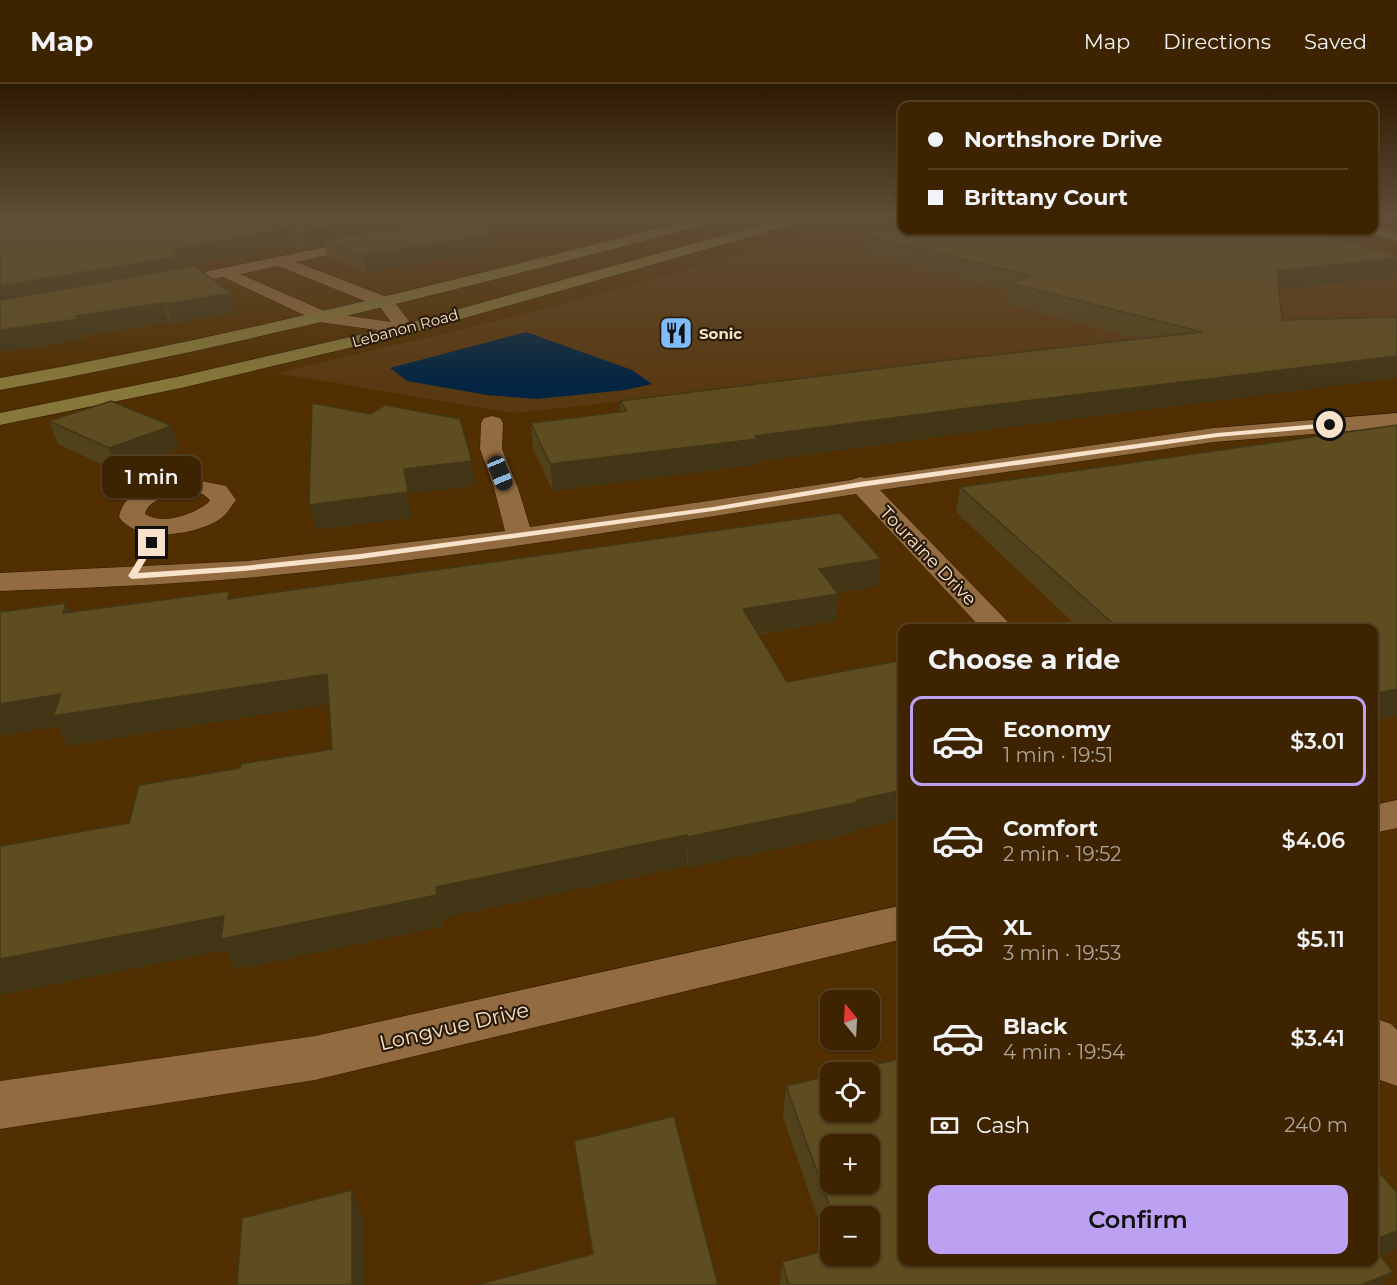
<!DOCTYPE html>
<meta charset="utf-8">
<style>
:root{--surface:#3d2300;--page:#482f0f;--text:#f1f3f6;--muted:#ada499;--line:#564022;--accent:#bca0f2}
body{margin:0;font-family:Montserrat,sans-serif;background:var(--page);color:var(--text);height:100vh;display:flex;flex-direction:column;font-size:22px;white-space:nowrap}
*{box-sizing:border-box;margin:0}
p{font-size:20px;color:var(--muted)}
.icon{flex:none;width:33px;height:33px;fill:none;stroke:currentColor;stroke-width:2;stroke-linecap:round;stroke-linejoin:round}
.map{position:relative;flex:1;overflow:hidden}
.details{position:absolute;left:898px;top:540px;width:480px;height:642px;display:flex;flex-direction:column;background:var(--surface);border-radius:12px;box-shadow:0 2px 4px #0004,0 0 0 2px var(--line)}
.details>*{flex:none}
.banner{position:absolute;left:898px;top:18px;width:480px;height:132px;border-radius:12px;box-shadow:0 2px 4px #0004,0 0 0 2px var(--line);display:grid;align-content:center;height:132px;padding:0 30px;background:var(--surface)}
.needle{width:39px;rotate:342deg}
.controls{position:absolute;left:820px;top:906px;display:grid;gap:12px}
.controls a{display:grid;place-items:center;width:60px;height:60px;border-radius:12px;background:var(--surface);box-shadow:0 2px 4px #0004,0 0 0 2px var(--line);font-size:30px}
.end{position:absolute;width:27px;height:27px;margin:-14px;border:8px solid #f8e2cb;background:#111;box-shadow:0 0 0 3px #111}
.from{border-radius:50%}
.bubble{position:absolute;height:42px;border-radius:12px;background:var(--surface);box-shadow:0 2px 4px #0004,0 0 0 2px var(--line);font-size:20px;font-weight:600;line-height:42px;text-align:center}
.car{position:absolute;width:18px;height:36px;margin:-18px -9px;border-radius:8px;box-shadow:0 0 4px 2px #0007;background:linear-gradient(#222 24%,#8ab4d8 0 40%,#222 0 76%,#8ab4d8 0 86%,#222 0)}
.banner b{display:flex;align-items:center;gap:21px;height:57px;font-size:22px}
.banner b+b{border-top:2px solid var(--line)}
.banner i{width:15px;height:15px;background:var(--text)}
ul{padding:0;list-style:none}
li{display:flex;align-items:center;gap:18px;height:90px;margin:0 12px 9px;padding:0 18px;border:3px solid transparent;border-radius:12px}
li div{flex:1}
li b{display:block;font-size:22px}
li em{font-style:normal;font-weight:600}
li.active{border-color:var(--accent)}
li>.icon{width:54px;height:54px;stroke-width:1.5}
h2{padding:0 30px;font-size:27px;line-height:72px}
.pay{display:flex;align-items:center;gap:15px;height:66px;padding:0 30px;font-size:22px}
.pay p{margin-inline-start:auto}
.button{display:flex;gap:12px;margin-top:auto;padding:12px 30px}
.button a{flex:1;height:69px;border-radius:12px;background:var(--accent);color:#111;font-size:24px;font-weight:600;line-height:69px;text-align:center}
header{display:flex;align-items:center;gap:36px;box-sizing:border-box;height:84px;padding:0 30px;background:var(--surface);border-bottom:2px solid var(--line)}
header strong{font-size:28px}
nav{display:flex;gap:33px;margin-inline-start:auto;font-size:21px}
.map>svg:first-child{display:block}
</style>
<header>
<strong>Map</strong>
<nav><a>Map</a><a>Directions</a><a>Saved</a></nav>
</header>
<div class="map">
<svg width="1397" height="1201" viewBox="0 0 1397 1201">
<rect width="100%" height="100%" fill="#512f00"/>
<g fill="#593911">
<path d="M 597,133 L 682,133 L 641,144 Z"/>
<path d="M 868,133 L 903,133 L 903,146 L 1322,146 L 1397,168 L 1397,236 L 513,329 L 277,289 L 500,236 L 659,194 Z"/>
</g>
<path fill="#032542" d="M 526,248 L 632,286 L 652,300 L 625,306 L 537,315 L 487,311 L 407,297 L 390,284 Z"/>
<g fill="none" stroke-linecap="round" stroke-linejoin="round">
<defs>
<g id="minor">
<path d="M 370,154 L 375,155 L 377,158 L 375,161 L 296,178 L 392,215 L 415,245 L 412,249 L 406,250 L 319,238 L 223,193 L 165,206 L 157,201 L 165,196 ZM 278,182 L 380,223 L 391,238 L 329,229 L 240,190 Z"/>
<path d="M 1397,329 L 1397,343 L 1214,358 L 880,406 L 1008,538 L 1012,544 L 981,544 L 856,410 C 653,441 449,476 245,494 C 163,501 82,504 0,507 L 0,489 L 247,477 L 505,447 L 494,404 L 480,365 L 481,339 L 484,334 L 492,332 L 500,334 L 503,339 L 502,365 L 518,404 L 530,443 L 851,396 L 860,393 L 865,394 L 1214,344 Z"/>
<path d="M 197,396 L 226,402 L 236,416 C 230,424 226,432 217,437 C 192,451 138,460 119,433 C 125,400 169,397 197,396 ZM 203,410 L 210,416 L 208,419 C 193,430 164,442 145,430 C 149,410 187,410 203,410 Z"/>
<path d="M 1397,716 L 1397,744 L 1374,749 L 1374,721 Z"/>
<path d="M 903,821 L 903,855 L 315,996 L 0,1045 L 0,997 L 315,952 Z"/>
<path d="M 1374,934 L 1391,940 L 1397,946 L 1397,1002 L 1380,996 L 1374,989 Z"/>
</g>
<g id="secondary">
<path d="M 703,133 L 719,135 L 717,138 C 479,200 242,262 0,306 L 0,294 C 237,252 470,192 703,133 Z"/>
<path d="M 788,133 L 810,133 L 809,136 L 412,249 L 181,304 L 0,341 L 0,329 L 181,292 L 402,241 Z"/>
<path d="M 1374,142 L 1397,149 L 1397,157 L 1367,149 L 1365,146 L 1374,146 Z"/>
</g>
</defs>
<use href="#minor" stroke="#2d1b04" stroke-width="1"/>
<use href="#secondary" stroke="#2d1b04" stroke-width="1"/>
<use href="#minor" fill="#926c40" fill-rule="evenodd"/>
<use href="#secondary" fill="#86773a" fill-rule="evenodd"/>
</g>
<g fill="#51421c" fill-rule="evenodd">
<path d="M 0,133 L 499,133 L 488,169 L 445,176 L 444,174 L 431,178 L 367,189 L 328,173 L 325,161 L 306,165 L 296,161 L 184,182 L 184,184 L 231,209 L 236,228 L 171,240 L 169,238 L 83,251 L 85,255 L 0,268 Z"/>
<path d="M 863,151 L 1394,193 L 1279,206 L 1282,236 L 980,347 L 756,378 L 756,381 L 553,407 L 533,365 L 531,339 L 620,328 L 620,317 L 1138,255 L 1006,220 L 1008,207 L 861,169 Z"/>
<path d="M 49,337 L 179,365 L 118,388 L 58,360 Z"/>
<path d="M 1397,341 L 1397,631 L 1374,637 L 1374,544 L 1079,544 L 956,428 L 960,403 Z"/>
<path d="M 881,475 L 878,502 L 838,509 L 838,510 L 836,537 L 758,551 L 787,598 L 903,576 L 903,735 L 855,746 L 854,749 L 688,784 L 687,782 L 443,834 L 444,842 L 235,886 L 226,866 L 0,911 L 0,762 L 129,739 L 240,684 L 332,665 L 329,620 L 68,662 L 58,642 L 0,652 L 0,528 L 66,519 L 70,528 L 232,514 Z"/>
<path d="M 786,1002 L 903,1178 L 1374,1082 L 1395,1167 L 1381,1173 L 1393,1188 L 1382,1201 L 780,1201 L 782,1178 L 829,1166 L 783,1033 ZM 831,1132 L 870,1132 L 870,1172 L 831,1172 Z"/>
<path d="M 574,1057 L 718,1201 L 592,1170 Z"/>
</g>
<g fill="#423616">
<path d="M 0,133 L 79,133 L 0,146 Z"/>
<path d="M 378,133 L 420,133 L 422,141 L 324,157 L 325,161 L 306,165 L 302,148 Z"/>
<path d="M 492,133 L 499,133 L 488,169 L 445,176 L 442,159 Z"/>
<path d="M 292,144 L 296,161 L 184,182 L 186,189 L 0,222 L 0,202 L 173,166 Z"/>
<path d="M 441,157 L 444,174 L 431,178 L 367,189 L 363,171 Z"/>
<path d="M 1397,174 L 1397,184 L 1394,193 L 1271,207 L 1277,187 Z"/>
<path d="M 231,209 L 236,228 L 171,240 L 166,220 Z"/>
<path d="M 163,219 L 169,238 L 83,251 L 85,255 L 0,268 L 0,246 L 76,232 Z"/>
<path d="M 1397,272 L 1397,294 L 980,347 L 756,378 L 756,381 L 553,407 L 550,380 L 984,322 Z"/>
<path d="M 172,342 L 179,365 L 118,388 L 109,364 Z"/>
<path d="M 472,377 L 475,402 L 408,410 L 412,434 L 316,446 L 309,421 L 404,385 Z"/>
<path d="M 881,475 L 878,502 L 817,512 L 819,485 Z"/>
<path d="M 838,510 L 836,537 L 742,553 L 743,525 Z"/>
<path d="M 66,519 L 79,547 L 63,529 Z"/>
<path d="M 327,590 L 335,619 L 68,662 L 58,642 L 0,652 L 0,620 L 61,610 Z"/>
<path d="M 1397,605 L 1397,631 L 1374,637 L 1374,610 Z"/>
<path d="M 903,706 L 903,735 L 855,746 L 854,749 L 688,784 L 687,753 Z"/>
<path d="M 687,751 L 687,782 L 443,834 L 444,842 L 235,886 L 226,866 L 0,911 L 0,875 L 224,832 L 436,803 Z"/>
<path d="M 352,1106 L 364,1136 L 365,1201 L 352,1201 Z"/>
<path d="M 1397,1147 L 1397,1165 L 1395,1167 L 1374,1176 L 1374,1156 Z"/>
<path d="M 1393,1188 L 1382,1201 L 1361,1201 Z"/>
</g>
<g fill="#5e4d20" stroke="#423616" stroke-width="1.5" fill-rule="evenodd">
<path d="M 54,133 L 378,133 L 302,148 L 292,144 L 173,166 L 181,172 L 0,202 L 0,141 Z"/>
<path d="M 427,133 L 492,133 L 486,152 L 442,159 L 441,157 L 428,161 L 363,171 L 324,157 L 425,136 Z"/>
<path d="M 903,138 L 903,146 L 1308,146 L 1397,172 L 1397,174 L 1277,187 L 1282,236 L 1397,233 L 1397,272 L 984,322 L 755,352 L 757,355 L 550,380 L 531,339 L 627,327 L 620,317 L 940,277 L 1202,248 L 1009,199 L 1032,192 L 863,151 Z"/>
<path d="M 195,182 L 231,209 L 166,220 L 163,219 L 76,232 L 78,235 L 0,246 L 0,216 Z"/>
<path d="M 111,317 L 172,342 L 109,364 L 49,337 Z"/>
<path d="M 312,319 L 371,330 L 385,321 L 460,335 L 472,377 L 404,385 L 408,408 L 309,421 Z"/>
<path d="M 1397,341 L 1397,605 L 1374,610 L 1374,544 L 1118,544 L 960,403 Z"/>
<path d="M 840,429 L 881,475 L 819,485 L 838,510 L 743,525 L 787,598 L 903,576 L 903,706 L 857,716 L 858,718 L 687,753 L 687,751 L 436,803 L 437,811 L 221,855 L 224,832 L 0,875 L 0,762 L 129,739 L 139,701 L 240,684 L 241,680 L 332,665 L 327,590 L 53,632 L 61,610 L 0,620 L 0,528 L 66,519 L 63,529 L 229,507 L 228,515 Z"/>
<path d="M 903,974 L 903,1178 L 1374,1178 L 1374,1164 L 1393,1188 L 1361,1201 L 789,1201 L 782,1178 L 831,1165 L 831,1172 L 870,1172 L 870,1132 L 833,1132 L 786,1002 L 831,991 L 831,1028 L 870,1028 L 870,988 L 843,988 ZM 831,1060 L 870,1060 L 870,1100 L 831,1100 Z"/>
<path d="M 674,1032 L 718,1201 L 476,1201 L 593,1170 L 574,1057 Z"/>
<path d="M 1374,1082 L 1397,1109 L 1397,1147 L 1374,1156 Z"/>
<path d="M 352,1106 L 352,1201 L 237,1201 L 242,1134 Z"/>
</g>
<linearGradient id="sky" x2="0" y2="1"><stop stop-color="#2d1a00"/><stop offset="0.44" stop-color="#5f4d37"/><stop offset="1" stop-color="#5f4d37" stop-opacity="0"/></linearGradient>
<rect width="1397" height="301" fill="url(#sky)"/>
<path fill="#f8e2cb" d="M 1330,339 L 1332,343 L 1217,353 L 860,403 L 713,427 L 360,475 L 243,487 L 132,495 L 128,492 L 148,459 L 152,456 L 156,459 L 138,489 L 243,482 L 360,470 L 713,423 L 860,398 L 1217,349 Z"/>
<defs>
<symbol id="restaurant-square" viewBox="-11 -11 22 22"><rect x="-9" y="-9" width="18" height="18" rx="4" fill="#7fbdfa" stroke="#2b1c09"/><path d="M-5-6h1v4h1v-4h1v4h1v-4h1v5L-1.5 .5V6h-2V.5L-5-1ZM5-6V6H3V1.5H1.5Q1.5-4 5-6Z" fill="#111"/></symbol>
</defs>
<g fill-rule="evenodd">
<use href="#restaurant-square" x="657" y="230" width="38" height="38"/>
</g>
<g text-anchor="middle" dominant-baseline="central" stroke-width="4.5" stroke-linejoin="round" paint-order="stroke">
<g font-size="15" fill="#f8e2cb" stroke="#2b1c09">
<text transform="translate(405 244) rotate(-15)">Lebanon Road</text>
</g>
<g font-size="15" font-weight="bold" fill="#f8e2cb" stroke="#2b1c09" text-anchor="start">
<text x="699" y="249">Sonic</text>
</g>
<g font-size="18" fill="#f8e2cb" stroke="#2b1c09">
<text transform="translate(928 472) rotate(46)">Touraine Drive</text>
</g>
<g font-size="21" fill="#f8e2cb" stroke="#2b1c09">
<text transform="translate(454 942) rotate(-13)">Longvue Drive</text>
</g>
</g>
</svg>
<div class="controls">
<a><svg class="needle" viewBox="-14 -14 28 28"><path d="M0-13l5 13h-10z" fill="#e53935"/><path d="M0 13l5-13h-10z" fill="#ada499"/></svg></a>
<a><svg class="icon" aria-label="locate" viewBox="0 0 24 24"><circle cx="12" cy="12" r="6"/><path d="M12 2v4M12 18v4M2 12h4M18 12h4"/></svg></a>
<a>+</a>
<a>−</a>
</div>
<i class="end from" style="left:1330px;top:341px"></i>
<i class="end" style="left:152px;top:459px"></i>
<div class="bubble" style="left:102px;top:372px;width:99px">1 min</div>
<i class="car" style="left:500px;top:389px;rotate:158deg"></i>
<div class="banner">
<b><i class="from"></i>Northshore Drive</b>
<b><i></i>Brittany Court</b>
</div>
<section class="details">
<h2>Choose a ride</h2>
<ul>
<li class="active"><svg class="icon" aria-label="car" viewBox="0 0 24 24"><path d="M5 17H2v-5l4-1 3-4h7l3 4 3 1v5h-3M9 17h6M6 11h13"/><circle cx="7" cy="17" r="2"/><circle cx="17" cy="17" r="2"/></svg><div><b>Economy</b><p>1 min · 19:51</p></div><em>$3.01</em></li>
<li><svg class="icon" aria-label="car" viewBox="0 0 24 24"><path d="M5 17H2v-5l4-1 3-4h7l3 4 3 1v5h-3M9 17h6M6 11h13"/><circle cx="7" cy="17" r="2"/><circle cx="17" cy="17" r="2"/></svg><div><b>Comfort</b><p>2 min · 19:52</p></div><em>$4.06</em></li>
<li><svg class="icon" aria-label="car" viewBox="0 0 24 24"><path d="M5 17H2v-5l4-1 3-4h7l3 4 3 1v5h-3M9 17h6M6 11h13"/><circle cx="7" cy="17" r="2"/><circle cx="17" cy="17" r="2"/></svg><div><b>XL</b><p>3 min · 19:53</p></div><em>$5.11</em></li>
<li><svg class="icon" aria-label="car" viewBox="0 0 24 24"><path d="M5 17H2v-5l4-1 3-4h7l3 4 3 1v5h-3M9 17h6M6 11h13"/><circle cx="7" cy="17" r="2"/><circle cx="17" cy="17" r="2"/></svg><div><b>Black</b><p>4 min · 19:54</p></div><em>$3.41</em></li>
</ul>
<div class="pay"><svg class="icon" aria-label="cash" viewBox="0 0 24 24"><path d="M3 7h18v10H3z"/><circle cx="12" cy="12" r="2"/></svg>Cash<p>240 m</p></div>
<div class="button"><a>Confirm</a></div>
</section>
</div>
